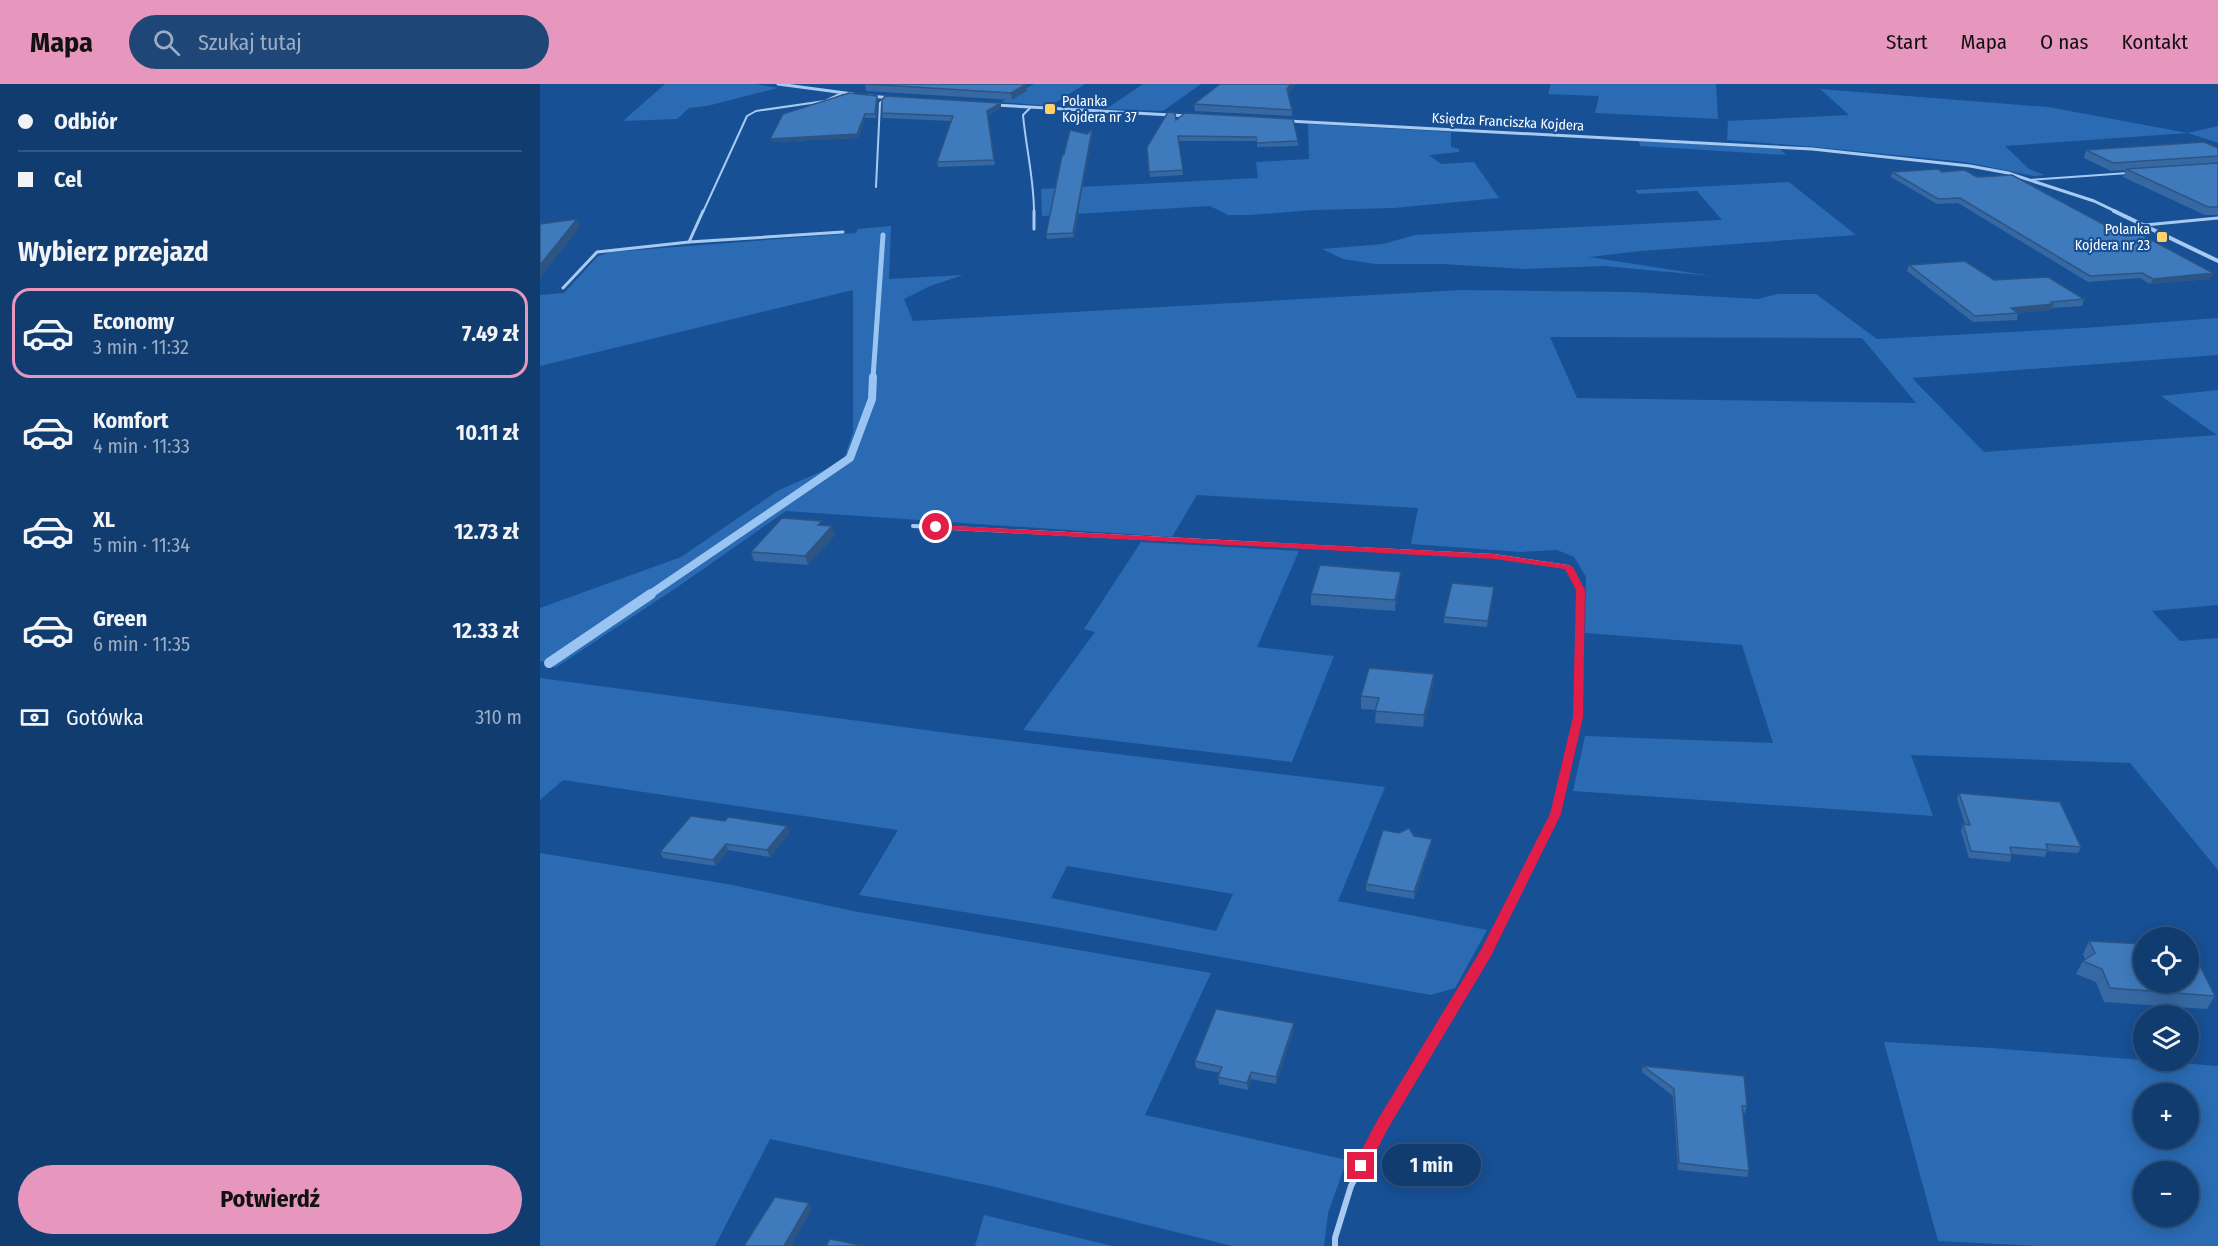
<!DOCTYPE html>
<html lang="pl">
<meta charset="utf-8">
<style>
:root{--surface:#113c70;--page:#1e4778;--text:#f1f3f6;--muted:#9cadc3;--line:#305683;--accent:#e797bd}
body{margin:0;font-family:"Fira Sans Condensed",sans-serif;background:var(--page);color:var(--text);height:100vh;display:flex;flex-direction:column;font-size:22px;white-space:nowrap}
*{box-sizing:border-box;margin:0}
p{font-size:20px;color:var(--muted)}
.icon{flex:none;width:33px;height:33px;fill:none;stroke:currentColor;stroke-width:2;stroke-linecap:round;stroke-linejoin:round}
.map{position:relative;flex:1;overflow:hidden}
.panel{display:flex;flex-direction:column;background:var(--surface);width:540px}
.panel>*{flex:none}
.banner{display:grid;align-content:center;height:132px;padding:0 18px;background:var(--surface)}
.buttons{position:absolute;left:1593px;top:843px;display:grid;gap:12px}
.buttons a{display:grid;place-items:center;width:66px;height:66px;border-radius:50%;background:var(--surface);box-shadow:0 3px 15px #0003,0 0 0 2px var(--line);font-size:30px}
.end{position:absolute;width:27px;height:27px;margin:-14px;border:8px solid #e11d48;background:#fff;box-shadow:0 0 0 3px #fff}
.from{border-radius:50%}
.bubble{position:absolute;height:42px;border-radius:21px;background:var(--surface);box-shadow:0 3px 15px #0003,0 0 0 2px var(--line);font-size:20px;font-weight:700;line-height:42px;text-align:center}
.banner b{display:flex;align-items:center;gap:21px;height:57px;font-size:22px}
.banner b+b{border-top:2px solid var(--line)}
.banner i{width:15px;height:15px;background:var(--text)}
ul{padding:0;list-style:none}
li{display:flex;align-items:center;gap:18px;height:90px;margin:0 12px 9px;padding:0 6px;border:3px solid transparent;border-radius:18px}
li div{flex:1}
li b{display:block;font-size:22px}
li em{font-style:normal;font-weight:700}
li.on{border-color:var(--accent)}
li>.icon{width:54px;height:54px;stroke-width:1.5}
h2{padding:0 18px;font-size:27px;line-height:72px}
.pay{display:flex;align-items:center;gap:15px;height:66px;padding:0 18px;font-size:22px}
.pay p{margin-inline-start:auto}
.primary-button{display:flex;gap:12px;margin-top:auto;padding:12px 18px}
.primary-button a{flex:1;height:69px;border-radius:36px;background:var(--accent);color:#111;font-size:24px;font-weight:700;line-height:69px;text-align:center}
header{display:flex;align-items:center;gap:36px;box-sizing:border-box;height:84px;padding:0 30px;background:var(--accent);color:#111}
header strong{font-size:28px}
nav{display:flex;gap:33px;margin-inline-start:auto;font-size:21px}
.search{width:420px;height:54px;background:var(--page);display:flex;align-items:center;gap:15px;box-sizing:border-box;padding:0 21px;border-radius:33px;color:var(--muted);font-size:22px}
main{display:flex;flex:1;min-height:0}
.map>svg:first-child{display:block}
</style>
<header>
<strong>Mapa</strong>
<div class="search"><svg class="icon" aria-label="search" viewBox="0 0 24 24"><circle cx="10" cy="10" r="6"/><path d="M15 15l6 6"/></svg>Szukaj tutaj</div>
<nav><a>Start</a><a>Mapa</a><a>O nas</a><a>Kontakt</a></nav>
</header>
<main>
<section class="panel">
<div class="banner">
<b><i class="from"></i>Odbiór</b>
<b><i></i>Cel</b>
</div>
<h2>Wybierz przejazd</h2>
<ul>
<li class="on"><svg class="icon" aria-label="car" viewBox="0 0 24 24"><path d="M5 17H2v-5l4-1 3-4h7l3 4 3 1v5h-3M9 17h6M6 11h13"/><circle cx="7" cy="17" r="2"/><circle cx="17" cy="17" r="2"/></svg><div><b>Economy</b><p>3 min · 11:32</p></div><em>7.49 zł</em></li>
<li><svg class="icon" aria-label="car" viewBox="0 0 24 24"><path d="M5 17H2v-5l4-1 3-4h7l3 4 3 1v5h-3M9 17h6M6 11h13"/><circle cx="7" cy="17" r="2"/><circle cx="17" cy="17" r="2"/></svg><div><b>Komfort</b><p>4 min · 11:33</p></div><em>10.11 zł</em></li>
<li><svg class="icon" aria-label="car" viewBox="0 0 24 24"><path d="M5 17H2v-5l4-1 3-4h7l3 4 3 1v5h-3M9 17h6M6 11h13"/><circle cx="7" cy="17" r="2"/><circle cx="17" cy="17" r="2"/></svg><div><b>XL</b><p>5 min · 11:34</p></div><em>12.73 zł</em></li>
<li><svg class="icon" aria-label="car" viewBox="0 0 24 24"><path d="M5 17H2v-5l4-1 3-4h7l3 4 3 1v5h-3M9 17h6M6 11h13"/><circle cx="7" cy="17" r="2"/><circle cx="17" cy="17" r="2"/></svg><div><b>Green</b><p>6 min · 11:35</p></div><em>12.33 zł</em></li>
</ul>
<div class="pay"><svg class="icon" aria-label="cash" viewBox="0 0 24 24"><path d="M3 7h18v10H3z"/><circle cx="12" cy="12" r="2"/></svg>Gotówka<p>310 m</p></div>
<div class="primary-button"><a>Potwierdź</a></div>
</section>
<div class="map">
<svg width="1678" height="1162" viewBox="0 0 1678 1162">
<rect width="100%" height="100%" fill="#175095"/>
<g fill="#2a6bb4" fill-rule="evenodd">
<path d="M 125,0 L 215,0 L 238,4 L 167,22 L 149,24 L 137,35 L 83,37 Z"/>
<path d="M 494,0 L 545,0 L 510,22 L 461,18 Z"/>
<path d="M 603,0 L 661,0 L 623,27 L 566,25 Z"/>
<path d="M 1011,0 L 1176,0 L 1178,35 L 1055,29 L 1059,12 L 1008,10 Z"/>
<path d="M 1280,5 L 1508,23 L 1648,49 L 1678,42 L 1678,59 L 1648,49 L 1465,62 L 1489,85 L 1505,91 L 1494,92 L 1425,78 L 1275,63 L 1187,56 L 1188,37 L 1309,31 Z"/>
<path d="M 768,40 L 911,48 L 911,63 L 919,65 L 919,68 L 889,71 L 901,80 L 934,78 L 959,114 L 854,124 L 774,126 L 710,131 L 688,131 L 670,122 L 502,132 L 501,105 L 718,94 L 716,78 L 769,75 Z"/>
<path d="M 1099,57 L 1240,65 L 1246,71 L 1100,62 Z"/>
<path d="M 1249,98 L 1316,151 L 1101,167 L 1049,173 L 1172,192 L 1064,182 L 984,185 L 903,180 L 835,180 L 803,175 L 782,165 L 843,160 L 875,151 L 1182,136 L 1157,107 L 1098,110 L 1095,106 Z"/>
<path d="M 351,142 L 349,195 L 423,191 L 390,202 L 364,215 L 373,237 L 922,206 L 1091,208 L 1218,215 L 1238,210 L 1276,210 L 1337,255 L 1544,244 L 1678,234 L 1678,271 L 1372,294 L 1444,368 L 1677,351 L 1621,312 L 1678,306 L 1678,521 L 1612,527 L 1640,557 L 1678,554 L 1678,786 L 1590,679 L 1371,671 L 1393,732 L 1033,707 L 1045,652 L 1233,659 L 1202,561 L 1045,549 L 1046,493 L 1034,473 L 1017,466 L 981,468 L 871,460 L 878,424 L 657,411 L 632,453 L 246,427 L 136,504 L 15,584 L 9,579 L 0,577 L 0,524 L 141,473 L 239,406 L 303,378 L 313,348 L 313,206 L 0,282 L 0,211 L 24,209 L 58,172 L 71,168 L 316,149 L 318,145 ZM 1010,253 L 1322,254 L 1376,319 L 1037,314 Z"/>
<path d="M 601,458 L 759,467 L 717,563 L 794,572 L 752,678 L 483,646 L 555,548 L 544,545 Z"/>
<path d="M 0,594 L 423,651 L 845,703 L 798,817 L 947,846 L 915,904 L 891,911 L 498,840 L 319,811 L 358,746 L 23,696 L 0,716 ZM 527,782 L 693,810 L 676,847 L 511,814 Z"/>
<path d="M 0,769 L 193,801 L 313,827 L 671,889 L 605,1031 L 807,1076 L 788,1129 L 784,1162 L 692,1162 L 455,1103 L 230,1055 L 175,1162 L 0,1162 Z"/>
<path d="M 1344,958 L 1451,964 L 1678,982 L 1678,1162 L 1497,1162 L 1398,1157 ZM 1604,1010 L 1648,1010 L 1648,1054 L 1604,1054 ZM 1604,1088 L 1648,1088 L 1648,1132 L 1604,1132 Z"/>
<path d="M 444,1131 L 572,1162 L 435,1162 Z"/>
</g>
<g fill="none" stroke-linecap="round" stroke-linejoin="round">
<path stroke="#9ac5f3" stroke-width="5" d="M 333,294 L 343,151"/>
<path stroke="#9ac5f3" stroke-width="8" d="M 109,511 L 310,374 L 332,315 L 333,293"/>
<path stroke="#9ac5f3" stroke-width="10" d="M 9,579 L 111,510"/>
<g stroke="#a8caf1" stroke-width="2">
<path d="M 491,23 L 483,31 C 486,64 494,95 494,128"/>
<path d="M 1490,96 L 1588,89"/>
<path d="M 336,103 L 340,19 L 345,14"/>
<path d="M 163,128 L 207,32 L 216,27 L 285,17 L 302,9"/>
</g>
<g stroke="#a8caf1" stroke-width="3">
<path d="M 494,127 L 494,145"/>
<path d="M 1605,141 L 1678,134"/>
<path d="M 149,158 L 163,127"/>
<path d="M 23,204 L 57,168 L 149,158 L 303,148"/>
</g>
<path stroke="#a8caf1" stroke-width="4" d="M 373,442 L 954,472 L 1028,483 L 1040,506 L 1040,511"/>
<path stroke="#a8caf1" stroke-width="4.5" d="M 983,794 L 1015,730 L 1038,633 L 1040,510"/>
<path stroke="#a8caf1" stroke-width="6" d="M 795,1162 L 795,1154 L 811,1102 L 842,1042 L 946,868 L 984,792"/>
<g stroke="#a8caf1" stroke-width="3">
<path d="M 238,0 L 313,10"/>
<path d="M 329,12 L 352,14"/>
<path d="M 455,21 L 648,32"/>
<path d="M 748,37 L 1272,65 L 1430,82 L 1468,89 L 1554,117 L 1577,128"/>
</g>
<path stroke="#a8caf1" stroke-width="4" d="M 1574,127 L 1678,177"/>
</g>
<g fill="#3669a3">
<path d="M 325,0 L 487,7 L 472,16 L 326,7 Z"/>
<path d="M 680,0 L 756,0 L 748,10 L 752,26 L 752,32 L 655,27 L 654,20 Z"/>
<path d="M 338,16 L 336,34 L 325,34 L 318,54 L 231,58 Z"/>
<path d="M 461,19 L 461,23 L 448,32 L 455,81 L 398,83 L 397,78 L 411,37 L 343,34 L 342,29 Z"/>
<path d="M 636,36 L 758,57 L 758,62 L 717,63 L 717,57 L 639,57 L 643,91 L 610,93 L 607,63 Z"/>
<path d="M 552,46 L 552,50 L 534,153 L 507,155 L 506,150 L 547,50 Z"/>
<path d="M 1678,64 L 1678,131 L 1665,131 L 1583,93 L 1586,86 L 1571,87 L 1544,74 L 1546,66 Z"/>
<path d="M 1352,88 L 1402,88 L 1437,93 L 1585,152 L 1673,189 L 1670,195 L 1610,200 L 1600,194 L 1548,198 L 1418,119 L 1397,120 L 1351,93 Z"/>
<path d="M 1369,181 L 1454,196 L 1544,215 L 1542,222 L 1512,224 L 1511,226 L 1478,229 L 1477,236 L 1433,238 L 1367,187 Z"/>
<path d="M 295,451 L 268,481 L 214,477 L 211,468 Z"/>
<path d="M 860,499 L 855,527 L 771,521 L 771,510 Z"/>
<path d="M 954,503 L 947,543 L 904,539 L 904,533 Z"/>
<path d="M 894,590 L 893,602 L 883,643 L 835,639 L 836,626 L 821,625 L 821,612 Z"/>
<path d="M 1419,709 L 1541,763 L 1538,769 L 1507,767 L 1505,773 L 1472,770 L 1470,778 L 1429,774 L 1421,747 L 1423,740 L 1425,740 L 1417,715 Z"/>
<path d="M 185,737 L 247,742 L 249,749 L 230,773 L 188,766 L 175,782 L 123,774 L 120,768 Z"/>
<path d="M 874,752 L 892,755 L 891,761 L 874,815 L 826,807 L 826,800 Z"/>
<path d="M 1549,857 L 1675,912 L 1667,925 L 1564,918 L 1556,898 L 1536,890 L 1543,877 L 1545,875 L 1543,870 Z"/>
<path d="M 754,945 L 736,1000 L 711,995 L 708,1006 L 679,1000 L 678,993 L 680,989 L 656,984 L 655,977 Z"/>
<path d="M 1103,982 L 1207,1022 L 1205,1029 L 1202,1029 L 1209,1087 L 1207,1093 L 1138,1086 L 1133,1012 L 1102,988 Z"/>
</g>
<g fill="#2c5584">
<path d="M 486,0 L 487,7 L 472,16 L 471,9 Z"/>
<path d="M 751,0 L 756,0 L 747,11 L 747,5 Z"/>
<path d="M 337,12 L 338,16 L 336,34 L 335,30 Z"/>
<path d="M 461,19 L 461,23 L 448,32 L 455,81 L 447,27 Z"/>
<path d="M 325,30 L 325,34 L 318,54 L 231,58 L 230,55 Z"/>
<path d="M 552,46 L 552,50 L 534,153 L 533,149 Z"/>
<path d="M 37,135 L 40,143 L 0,194 L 0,181 Z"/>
<path d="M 1673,189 L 1670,195 L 1610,200 L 1613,195 Z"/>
<path d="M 1513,220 L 1511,226 L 1469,230 L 1471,224 Z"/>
<path d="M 292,442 L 295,451 L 268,481 L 265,472 Z"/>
<path d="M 861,488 L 860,499 L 855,527 L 855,516 Z"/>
<path d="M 894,590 L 893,602 L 883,643 L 884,631 Z"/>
<path d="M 247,742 L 249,749 L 230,773 L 227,766 Z"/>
<path d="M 892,755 L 891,761 L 874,815 L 874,808 Z"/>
<path d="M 186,760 L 188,766 L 175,782 L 173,776 Z"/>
<path d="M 754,939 L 754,945 L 736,1000 L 736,993 Z"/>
<path d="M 711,988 L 711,995 L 708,1006 L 707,999 Z"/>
<path d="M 269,1119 L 272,1126 L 251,1162 L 244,1162 Z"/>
</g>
<g fill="#3f7abd" stroke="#2c5584" stroke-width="1.5">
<path d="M 325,0 L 486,0 L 471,9 Z"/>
<path d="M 680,0 L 751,0 L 747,5 L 752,26 L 654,20 Z"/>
<path d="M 309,9 L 337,12 L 335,30 L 325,30 L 317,50 L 230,55 L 243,30 Z"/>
<path d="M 345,12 L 461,19 L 447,27 L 454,76 L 397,78 L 413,32 L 342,29 L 342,16 Z"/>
<path d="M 628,28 L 635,29 L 636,36 L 645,29 L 753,35 L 758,57 L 717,59 L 716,53 L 638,52 L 643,86 L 609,88 L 607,63 Z"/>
<path d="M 530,46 L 547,50 L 552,46 L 533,149 L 506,150 L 522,72 L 524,70 Z"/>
<path d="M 1664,58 L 1678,64 L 1678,72 L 1573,79 L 1546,66 Z"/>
<path d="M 1678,79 L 1678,123 L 1668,123 L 1586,85 Z"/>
<path d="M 1398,85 L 1402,88 L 1425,86 L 1437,93 L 1472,91 L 1585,152 L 1602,151 L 1673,189 L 1613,195 L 1602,189 L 1550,192 L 1420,114 L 1398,115 L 1352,88 Z"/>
<path d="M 37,135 L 0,181 L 0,140 Z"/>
<path d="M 1425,177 L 1454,196 L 1508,193 L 1544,215 L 1511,218 L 1513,220 L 1471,224 L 1478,229 L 1435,232 L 1369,181 Z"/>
<path d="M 242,434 L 282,437 L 278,441 L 292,442 L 265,472 L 211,468 Z"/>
<path d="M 780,481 L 861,488 L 855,516 L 771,510 Z"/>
<path d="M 912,499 L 954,503 L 948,537 L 904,533 Z"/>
<path d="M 829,584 L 894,590 L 884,631 L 835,627 L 839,614 L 821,612 Z"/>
<path d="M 1419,709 L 1520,718 L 1541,763 L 1506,760 L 1508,766 L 1470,763 L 1472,771 L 1431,767 L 1423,740 L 1430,741 Z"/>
<path d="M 151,732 L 185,737 L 188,733 L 247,742 L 227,766 L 186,760 L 173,776 L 120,768 Z"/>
<path d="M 869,744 L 874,752 L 892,755 L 874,808 L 826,800 L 843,746 L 859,749 Z"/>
<path d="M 1549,857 L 1604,860 L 1604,898 L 1648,898 L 1648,868 L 1653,868 L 1675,912 L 1570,904 L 1562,885 L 1543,877 L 1555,869 Z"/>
<path d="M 676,925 L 754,939 L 736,993 L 711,988 L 707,999 L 678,993 L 682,983 L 655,977 Z"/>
<path d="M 1103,982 L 1204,992 L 1207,1022 L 1202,1022 L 1209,1087 L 1139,1079 L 1134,1005 Z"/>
<path d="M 235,1113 L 269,1119 L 244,1162 L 204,1162 Z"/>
<path d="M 290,1155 L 324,1162 L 286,1162 Z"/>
</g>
<path fill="#e11d48" d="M 396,441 L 954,470 L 1028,481 L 1033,483 L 1045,506 L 1043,633 L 1021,730 L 951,872 L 847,1046 L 827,1086 L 821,1088 L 816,1086 L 814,1082 L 816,1077 L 837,1037 L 941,866 L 1010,730 L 1033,633 L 1036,506 L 1025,485 L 954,475 L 393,445 L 391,443 Z"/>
<g fill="#ffd068" stroke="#175095" stroke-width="2">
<rect x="504" y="19" width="12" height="12" rx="3"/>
<rect x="1616" y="147" width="12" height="12" rx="3"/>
</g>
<g text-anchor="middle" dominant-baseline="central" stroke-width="4.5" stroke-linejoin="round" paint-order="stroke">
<g font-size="14" fill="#fff" stroke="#175095" text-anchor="start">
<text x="522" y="17">Polanka<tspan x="522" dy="16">Kojdera nr 37</tspan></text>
<text x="1610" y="145" text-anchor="end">Polanka<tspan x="1610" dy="16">Kojdera nr 23</tspan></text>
</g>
<g font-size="14" fill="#fff" stroke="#175095">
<text transform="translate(968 38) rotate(3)">Księdza Franciszka Kojdera</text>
</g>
</g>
</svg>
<div class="buttons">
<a><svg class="icon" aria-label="locate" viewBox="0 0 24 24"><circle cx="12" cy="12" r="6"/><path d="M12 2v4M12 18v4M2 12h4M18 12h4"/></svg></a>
<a><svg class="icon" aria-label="layers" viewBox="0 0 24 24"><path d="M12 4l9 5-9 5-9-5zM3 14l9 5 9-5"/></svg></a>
<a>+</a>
<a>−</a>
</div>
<i class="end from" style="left:396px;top:443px"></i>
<i class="end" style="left:821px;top:1082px"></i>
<div class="bubble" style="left:842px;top:1060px;width:99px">1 min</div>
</div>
</main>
